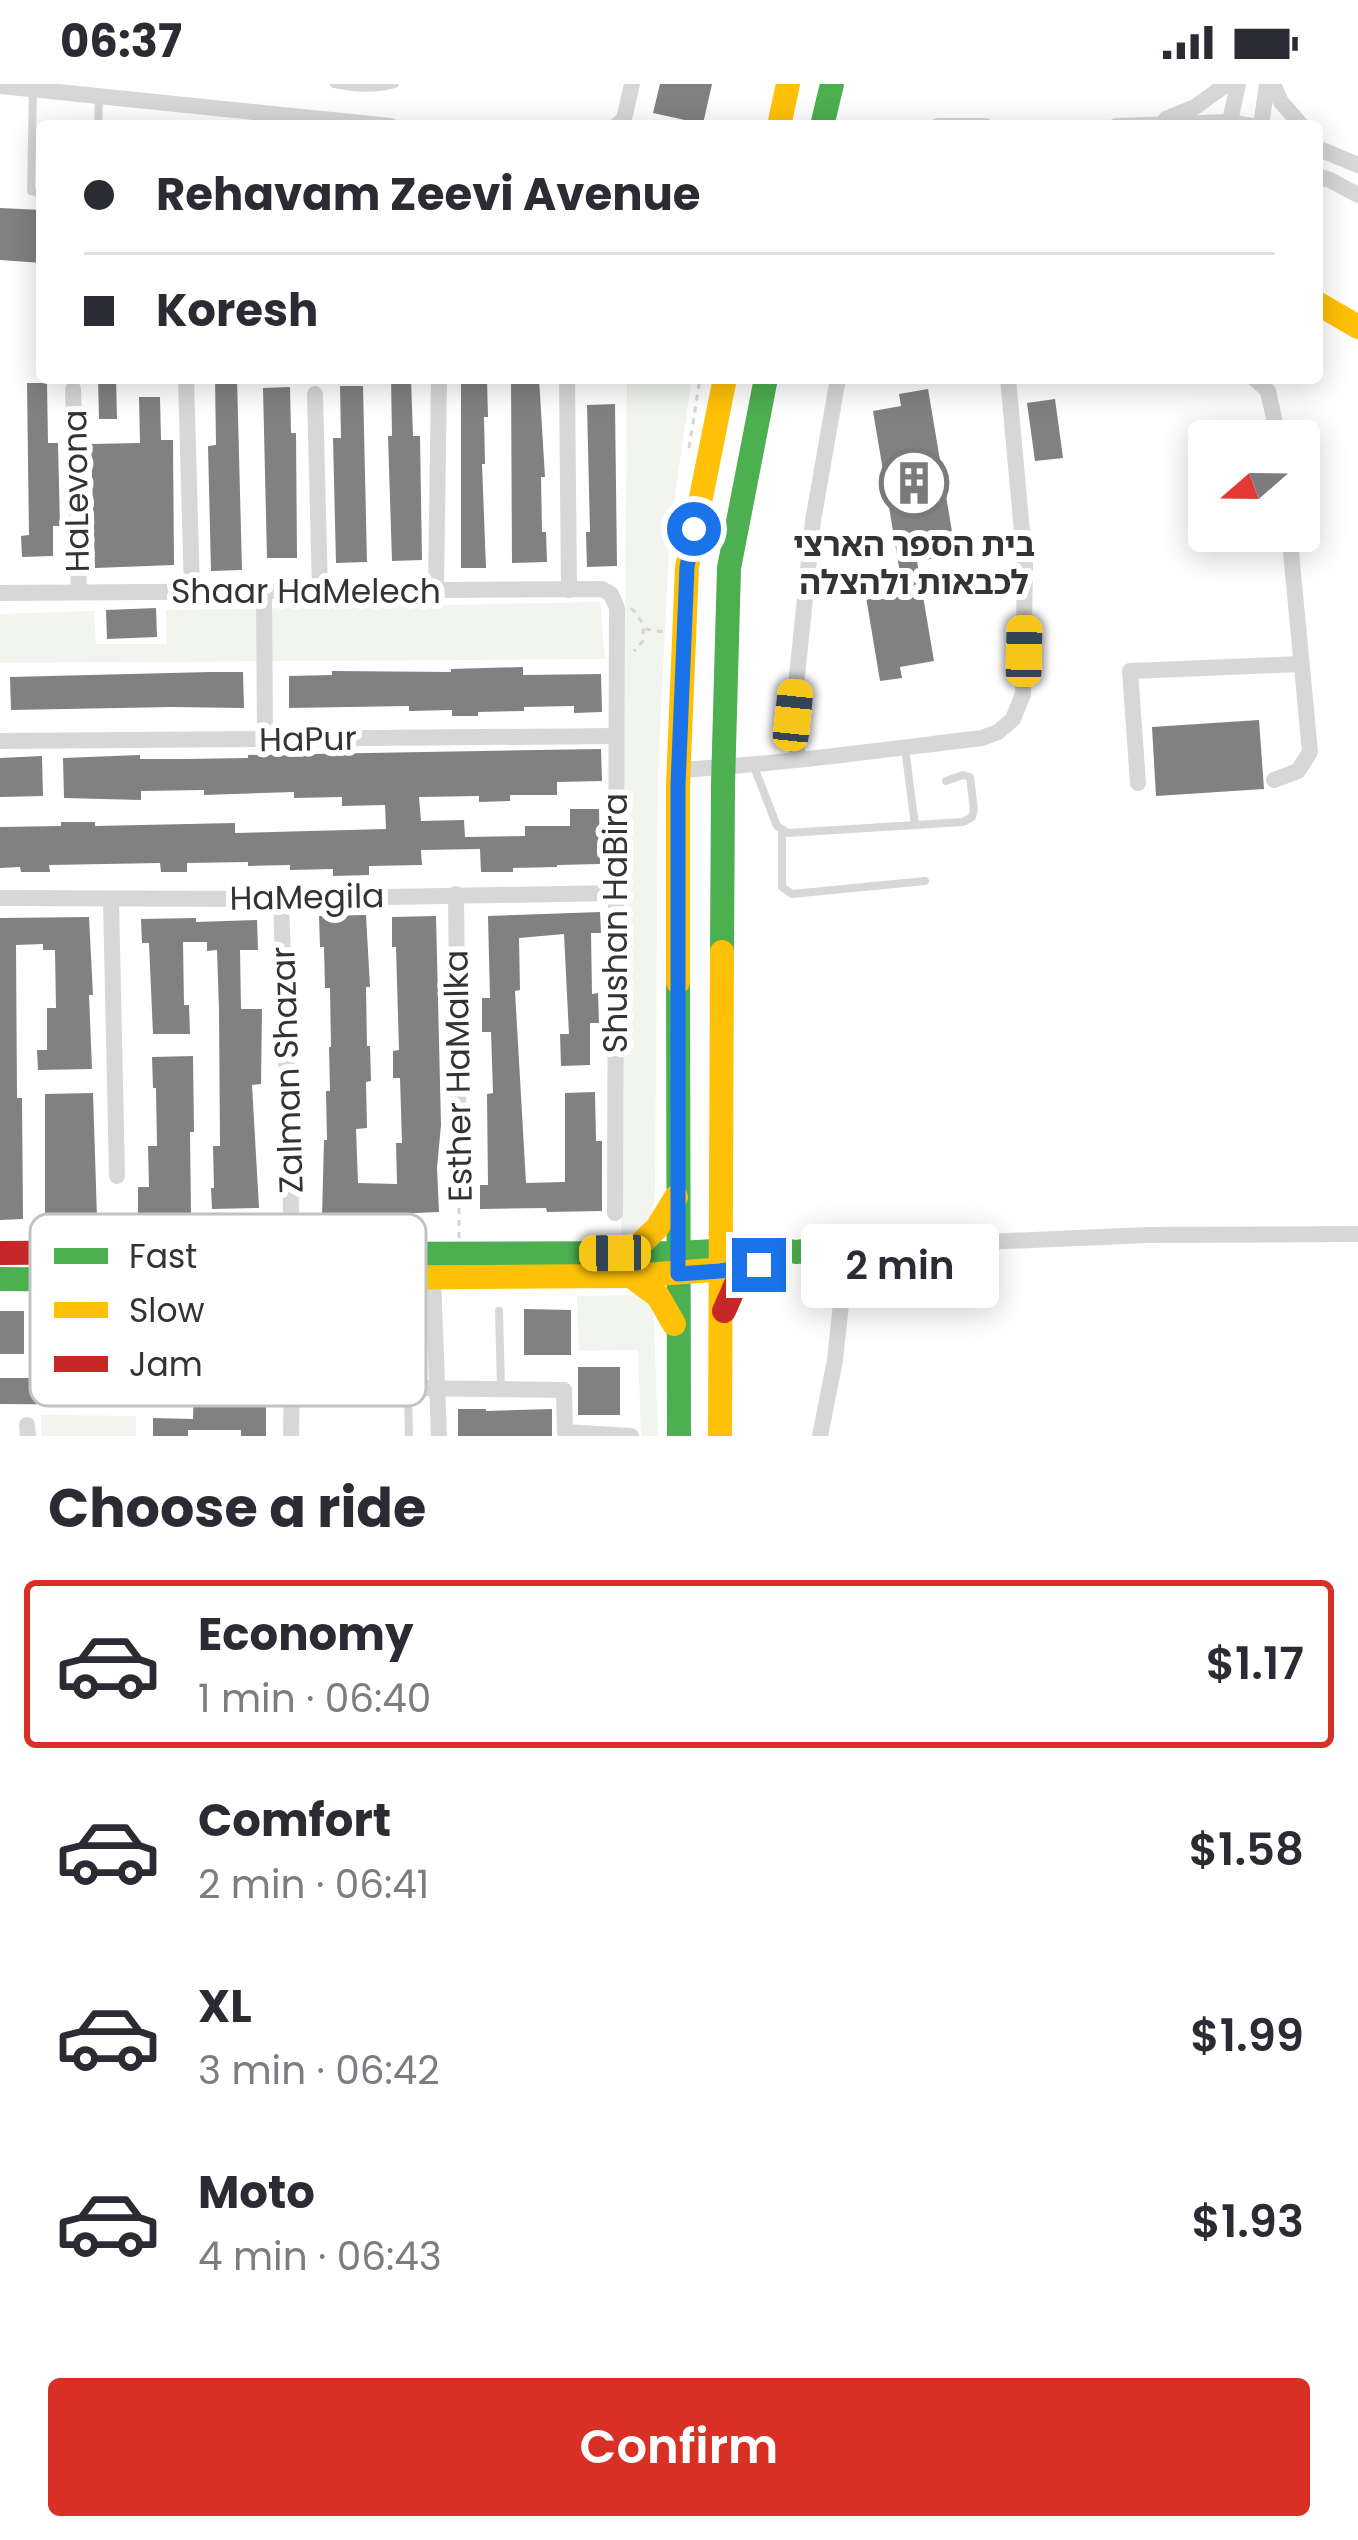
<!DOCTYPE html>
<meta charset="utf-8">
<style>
:root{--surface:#fff;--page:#f7f7f7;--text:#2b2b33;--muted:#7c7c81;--line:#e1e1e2;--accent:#d93025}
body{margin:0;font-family:Poppins,"Noto Sans Hebrew",sans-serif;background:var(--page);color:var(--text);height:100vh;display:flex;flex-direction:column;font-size:45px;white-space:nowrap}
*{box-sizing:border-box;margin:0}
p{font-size:39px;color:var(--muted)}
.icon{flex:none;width:66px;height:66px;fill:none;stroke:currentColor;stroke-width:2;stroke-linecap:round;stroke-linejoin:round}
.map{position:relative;height:1352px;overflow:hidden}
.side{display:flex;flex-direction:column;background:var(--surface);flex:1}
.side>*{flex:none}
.guide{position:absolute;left:36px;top:36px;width:1287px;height:264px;border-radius:12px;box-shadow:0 6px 30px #0003;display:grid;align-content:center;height:264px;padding:0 48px;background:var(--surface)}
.needle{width:78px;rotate:250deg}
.controls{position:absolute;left:1188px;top:336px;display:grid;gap:24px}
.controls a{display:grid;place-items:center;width:132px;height:132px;border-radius:12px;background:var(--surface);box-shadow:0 6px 30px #0003;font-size:60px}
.end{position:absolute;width:54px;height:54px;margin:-27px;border:15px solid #1a73e8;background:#fff;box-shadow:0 0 0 6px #fff}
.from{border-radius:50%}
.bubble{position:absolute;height:84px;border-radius:12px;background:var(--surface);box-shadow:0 6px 30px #0003;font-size:39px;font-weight:600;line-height:84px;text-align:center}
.car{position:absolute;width:36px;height:72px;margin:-36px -18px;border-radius:15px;box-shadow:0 0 9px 3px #0007;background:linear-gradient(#f5c518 24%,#345 0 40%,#f5c518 0 76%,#345 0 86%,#f5c518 0)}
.guide b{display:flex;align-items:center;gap:42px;height:114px;font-size:45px}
.guide b+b{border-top:3px solid var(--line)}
.guide i{width:30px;height:30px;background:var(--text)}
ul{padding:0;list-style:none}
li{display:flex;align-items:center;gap:36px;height:168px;margin:0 24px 18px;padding:0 24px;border:6px solid transparent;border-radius:12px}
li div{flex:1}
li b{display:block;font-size:45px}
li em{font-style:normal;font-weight:600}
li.current{border-color:var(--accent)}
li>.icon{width:108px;height:108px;stroke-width:1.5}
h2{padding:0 48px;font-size:54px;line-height:144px}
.action{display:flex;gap:24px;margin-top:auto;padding:24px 48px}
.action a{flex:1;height:138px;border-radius:12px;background:var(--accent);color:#fff;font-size:48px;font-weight:600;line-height:138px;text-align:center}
.status{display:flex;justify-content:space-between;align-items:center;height:84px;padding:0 60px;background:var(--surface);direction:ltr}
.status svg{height:33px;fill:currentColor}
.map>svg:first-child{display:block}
</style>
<div class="status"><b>06:37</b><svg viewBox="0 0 49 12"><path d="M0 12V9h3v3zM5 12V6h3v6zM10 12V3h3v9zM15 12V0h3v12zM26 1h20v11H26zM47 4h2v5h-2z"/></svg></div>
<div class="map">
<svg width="1358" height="1352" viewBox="0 0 1358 1352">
<rect width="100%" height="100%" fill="#fff"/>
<g fill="#f1f5ed">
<path d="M 627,294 L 692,294 L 670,446 L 658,688 L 655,1111 L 651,1136 L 638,1147 L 621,1153 Z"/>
<path d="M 600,518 L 605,575 L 0,579 L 0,530 L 94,527 L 96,560 L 167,560 L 166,526 Z"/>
<path d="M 653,1211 L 658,1352 L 641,1352 L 638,1266 L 579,1267 L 577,1212 Z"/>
<path d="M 41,1331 L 136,1332 L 136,1352 L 41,1352 Z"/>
</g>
<g fill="#818181">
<path d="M 660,0 L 712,0 L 703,40 L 653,29 Z"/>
<path d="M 0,124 L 42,126 L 42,179 L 0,176 Z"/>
<path d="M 98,294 L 116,294 L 117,335 L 99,335 Z"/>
<path d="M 215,294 L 237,294 L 242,486 L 211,487 L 208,362 L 216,361 Z"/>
<path d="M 391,294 L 411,294 L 413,352 L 420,352 L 422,476 L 392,477 L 388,352 L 392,352 Z"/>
<path d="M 511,294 L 539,294 L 545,393 L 541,393 L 542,448 L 546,448 L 547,478 L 512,479 Z"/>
<path d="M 461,295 L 487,295 L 488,333 L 484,333 L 485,380 L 482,380 L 486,484 L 461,484 Z"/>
<path d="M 27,299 L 47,299 L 48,359 L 58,359 L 60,442 L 53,442 L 53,472 L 22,473 L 21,452 L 29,451 Z"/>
<path d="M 340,302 L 363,302 L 367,478 L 336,479 L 333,354 L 341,354 Z"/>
<path d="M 290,303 L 291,349 L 296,349 L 297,474 L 267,474 L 263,304 Z"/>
<path d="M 928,305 L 956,471 L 917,477 L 934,577 L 900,583 L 902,594 L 880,597 L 863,495 L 900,489 L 873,327 L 901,322 L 899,310 Z"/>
<path d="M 139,313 L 160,313 L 161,356 L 173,356 L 174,481 L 95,484 L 91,360 L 140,359 Z"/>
<path d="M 1055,315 L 1063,374 L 1035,377 L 1027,319 Z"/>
<path d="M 615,320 L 617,482 L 587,483 L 586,448 L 590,448 L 587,321 Z"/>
<path d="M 156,524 L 157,553 L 107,555 L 106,526 Z"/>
<path d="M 523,583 L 523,591 L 601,590 L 602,628 L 574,629 L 574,622 L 524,623 L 524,627 L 478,628 L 478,632 L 452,632 L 452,626 L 409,627 L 409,622 L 289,624 L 289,592 L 332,591 L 332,587 L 451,588 L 451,585 Z"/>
<path d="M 210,588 L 243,588 L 244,624 L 172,623 L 11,626 L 10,593 Z"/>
<path d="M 1259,636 L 1264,705 L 1156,712 L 1152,643 Z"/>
<path d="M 601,665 L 602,697 L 557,698 L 557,711 L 510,711 L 510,717 L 479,718 L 479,712 L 419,713 L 421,737 L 464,736 L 465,753 L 525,752 L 525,742 L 570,742 L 570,725 L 599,725 L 600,780 L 557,781 L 557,783 L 513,784 L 513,788 L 481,788 L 480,765 L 421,766 L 422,781 L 369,782 L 369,791 L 333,792 L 333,785 L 290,786 L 290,781 L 248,782 L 248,778 L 187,779 L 187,788 L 161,788 L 160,779 L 49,781 L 50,788 L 21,788 L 20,783 L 0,784 L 0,743 L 61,742 L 61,738 L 95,738 L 95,742 L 235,739 L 235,749 L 386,745 L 385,721 L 342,722 L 342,713 L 294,714 L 294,708 L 204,711 L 204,706 L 141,707 L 141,716 L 64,714 L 63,674 L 140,671 L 140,675 L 187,675 L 248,674 L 248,671 Z"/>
<path d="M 42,672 L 43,712 L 0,713 L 0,674 Z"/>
<path d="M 600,828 L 601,849 L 591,849 L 592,910 L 598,909 L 599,939 L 590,939 L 590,981 L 561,982 L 560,950 L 569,950 L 564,850 L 519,854 L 520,906 L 515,907 L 526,1099 L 565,1098 L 565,1009 L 595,1008 L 596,1057 L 602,1057 L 602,1127 L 547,1128 L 546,1124 L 480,1125 L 480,1101 L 488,1101 L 487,1010 L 493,1009 L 491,948 L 482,948 L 482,914 L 490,914 L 488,832 Z"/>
<path d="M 366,831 L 370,903 L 366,903 L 367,962 L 370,962 L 371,997 L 366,998 L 367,1044 L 356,1045 L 358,1099 L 397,1100 L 396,1059 L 402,1059 L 400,994 L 393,994 L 393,967 L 399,966 L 396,863 L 392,863 L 392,833 L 436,832 L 441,1041 L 437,1084 L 439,1128 L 322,1133 L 324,1056 L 327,1056 L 326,1007 L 330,1007 L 329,963 L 331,963 L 330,904 L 325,904 L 324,863 L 320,863 L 319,832 Z"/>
<path d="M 89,833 L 93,911 L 89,911 L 92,985 L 38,986 L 37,966 L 47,966 L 47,924 L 56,924 L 55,866 L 43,866 L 43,860 L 16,861 L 17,1014 L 22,1014 L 23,1135 L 0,1136 L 0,834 Z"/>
<path d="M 196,834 L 196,838 L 257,836 L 258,866 L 240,866 L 241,925 L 262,925 L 261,1000 L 252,1001 L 259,1124 L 212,1125 L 211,1104 L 214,1104 L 213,1062 L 220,1062 L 219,926 L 217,866 L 207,867 L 207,858 L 183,858 L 184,921 L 189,921 L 190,950 L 153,950 L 149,859 L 142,859 L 141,835 Z"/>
<path d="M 193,972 L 194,1048 L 190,1048 L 191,1131 L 138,1132 L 138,1103 L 149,1103 L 148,1062 L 157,1062 L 156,1004 L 153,1004 L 152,973 Z"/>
<path d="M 93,1009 L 97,1134 L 45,1135 L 45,1010 Z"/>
<path d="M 524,1225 L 571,1226 L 571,1271 L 524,1271 Z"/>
<rect x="0" y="1227" width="24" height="43"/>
<rect x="578" y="1283" width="42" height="48"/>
<path d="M 0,1294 L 141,1294 L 141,1321 L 0,1320 Z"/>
<path d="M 194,1301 L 226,1301 L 226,1316 L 266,1316 L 266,1352 L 241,1352 L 241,1346 L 188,1346 L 188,1352 L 153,1352 L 153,1334 L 193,1335 Z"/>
<path d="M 458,1325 L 486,1325 L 486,1327 L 552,1325 L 552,1352 L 458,1352 Z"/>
</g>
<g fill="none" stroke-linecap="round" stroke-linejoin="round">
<g stroke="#d6d6d6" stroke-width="3" stroke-dasharray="6 6" stroke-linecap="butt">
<path d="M 674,294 L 697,299"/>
<path d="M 689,364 L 700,294"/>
<path d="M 631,524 C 642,534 644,542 643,557 L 634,567"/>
<path d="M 645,545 L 665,548"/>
<path d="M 459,1154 L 459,1115"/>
</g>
<g stroke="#d7d7d7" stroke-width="8">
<path d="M 334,0 C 356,4 374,6 395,0"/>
<path d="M 33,7 L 31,107 L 42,110"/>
<path d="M 98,42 L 99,14"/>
<path d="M 905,664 L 915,741 L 963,738 L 972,733 L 974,726 L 970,693 L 963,691 L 946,697"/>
<path d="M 754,683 L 777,742 L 788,749 L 915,741"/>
<path d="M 782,747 L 782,803 L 792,810 L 925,797"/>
<path d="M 499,1227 L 501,1304"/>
<path d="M 194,1235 L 196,1291"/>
<path d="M 166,1289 L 290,1295"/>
<path d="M 408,1306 L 409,1352"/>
</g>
<g stroke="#d7d7d7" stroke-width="16">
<path d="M 1273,0 L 1281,18 L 1302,42"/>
<path d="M 0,2 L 391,42"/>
<path d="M 1166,35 L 1195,23 L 1227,0"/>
<path d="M 616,42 L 624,35 L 632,0"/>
<path d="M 938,42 L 985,42"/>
<path d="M 1116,42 L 1228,38 L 1253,42"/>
<path d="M 1229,42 L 1238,0"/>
<path d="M 1261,42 L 1267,0"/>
<path d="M 1317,64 L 1358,81"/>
<path d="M 1317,92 L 1330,96 L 1358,111"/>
<path d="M 186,294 L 192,507"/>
<path d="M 567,294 L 569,506"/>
<path d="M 1254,294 L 1268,307 L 1279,357"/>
<path d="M 73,305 L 79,508"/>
<path d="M 315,310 L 320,507"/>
<path d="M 436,506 L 439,294"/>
<path d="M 264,507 L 265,656"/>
<path d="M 0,509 L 602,505 L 611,510 L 617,524 L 615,1129"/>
<path d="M 0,657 L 616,652"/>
<path d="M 798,674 L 793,631 L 813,437 L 838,294"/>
<path d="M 679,686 C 780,680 881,666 982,654 L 998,648 L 1013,635 L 1023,610 L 1025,481 L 1008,294"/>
<path d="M 1274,696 L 1298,687 L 1310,668 L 1289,447"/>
<path d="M 1138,699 L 1130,587 L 1301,580"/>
<path d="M 456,810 L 459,1101"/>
<path d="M 0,814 L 281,815 L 614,809"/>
<path d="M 111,815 L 117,1092"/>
<path d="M 281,815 L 292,1157"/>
<path d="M 847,1164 L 1148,1151 L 1358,1150"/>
<path d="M 433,1194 L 439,1352"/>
<path d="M 320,1303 L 564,1306 L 565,1348 L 631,1352"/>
<path d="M 27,1341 L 28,1352"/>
<path d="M 291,1352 L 293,1209"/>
<path d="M 820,1352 L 835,1276 L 847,1164 L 837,1164"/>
</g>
<g stroke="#4caf50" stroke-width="24">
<path d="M 822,42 L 832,0"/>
<path d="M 722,868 L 723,701 L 729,484 L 766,294"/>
<path d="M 678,898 L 679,1352"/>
<circle cx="291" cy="1183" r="26"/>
<path d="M 314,1170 L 678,1169 L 770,1164 L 796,1168 L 830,1164"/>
<path d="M 0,1195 L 240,1197 L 274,1202"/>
</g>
<g stroke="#ffc107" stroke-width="24">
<path d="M 779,42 L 788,0"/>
<path d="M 1317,219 L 1358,243"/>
<path d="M 678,898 L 678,701 L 687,483 L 725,294"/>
<path d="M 631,1169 L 657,1144 L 676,1113"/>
<path d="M 631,1192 L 658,1212 L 674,1240"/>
<path d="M 310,1201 L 349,1194 L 631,1192 L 739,1184"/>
<path d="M 720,1352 L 722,868"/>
</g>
<g stroke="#c62828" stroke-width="24">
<path d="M 0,1169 L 271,1167"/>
<path d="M 724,1227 L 739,1193 L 759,1181"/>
</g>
</g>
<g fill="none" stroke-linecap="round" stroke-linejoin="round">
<path stroke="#1a73e8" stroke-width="15" d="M 694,445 L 687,483 L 678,701 L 678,1190 L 720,1187 L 759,1181"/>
</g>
<defs>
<symbol id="building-ring" viewBox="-11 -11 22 22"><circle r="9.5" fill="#fff" stroke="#7a7a7a" stroke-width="1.5"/><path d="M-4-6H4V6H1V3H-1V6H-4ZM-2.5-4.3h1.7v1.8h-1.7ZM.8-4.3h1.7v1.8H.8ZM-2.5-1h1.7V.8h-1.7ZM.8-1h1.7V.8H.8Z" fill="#7a7a7a"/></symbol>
</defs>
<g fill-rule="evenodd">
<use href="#building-ring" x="876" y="361" width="76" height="76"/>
</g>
<g text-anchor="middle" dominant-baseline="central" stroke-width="12" stroke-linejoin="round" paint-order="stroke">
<g font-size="33" fill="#333" stroke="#fff">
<text transform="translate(76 407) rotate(-91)">HaLevona</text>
<text x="306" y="507">Shaar HaMelech</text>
<text transform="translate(308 655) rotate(-1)">HaPur</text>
<text transform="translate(307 813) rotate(-1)">HaMegila</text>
<text transform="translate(615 839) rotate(-90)">Shushan HaBira</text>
<text transform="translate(287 986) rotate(-92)">Zalman Shazar</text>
<text transform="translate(458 992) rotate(-91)">Esther HaMalka</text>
</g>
<g font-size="33" font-weight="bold" fill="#333" stroke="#fff">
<text x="914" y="460">בית הספר הארצי<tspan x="914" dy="38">לכבאות ולהצלה</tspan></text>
</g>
</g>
<rect x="30" y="1130" width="396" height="192" rx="18" fill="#fff" stroke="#c2c2c2" stroke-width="3"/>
<rect x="54" y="1164" width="54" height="16" fill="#4caf50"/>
<rect x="54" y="1218" width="54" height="16" fill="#ffc107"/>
<rect x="54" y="1272" width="54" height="16" fill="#c62828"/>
<g font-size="33" fill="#333">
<text x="129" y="1184">Fast</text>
<text x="129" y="1238">Slow</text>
<text x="129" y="1292">Jam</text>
</g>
</svg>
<div class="controls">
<a><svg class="needle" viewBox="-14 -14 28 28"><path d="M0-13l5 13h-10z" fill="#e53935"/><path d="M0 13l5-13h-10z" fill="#7c7c81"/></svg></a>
</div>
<i class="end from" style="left:694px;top:445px"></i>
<i class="end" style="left:759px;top:1181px"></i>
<div class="bubble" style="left:801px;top:1140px;width:198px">2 min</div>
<i class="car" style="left:1024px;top:567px;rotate:1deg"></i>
<i class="car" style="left:793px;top:631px;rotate:6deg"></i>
<i class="car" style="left:615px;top:1169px;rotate:269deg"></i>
<div class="guide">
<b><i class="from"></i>Rehavam Zeevi Avenue</b>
<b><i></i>Koresh</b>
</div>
</div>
<section class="side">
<h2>Choose a ride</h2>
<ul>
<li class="current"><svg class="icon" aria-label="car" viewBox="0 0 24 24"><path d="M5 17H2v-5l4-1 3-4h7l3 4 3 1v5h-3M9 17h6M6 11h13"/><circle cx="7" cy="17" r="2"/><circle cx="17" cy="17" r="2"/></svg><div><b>Economy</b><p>1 min · 06:40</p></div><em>$1.17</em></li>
<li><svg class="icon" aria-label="car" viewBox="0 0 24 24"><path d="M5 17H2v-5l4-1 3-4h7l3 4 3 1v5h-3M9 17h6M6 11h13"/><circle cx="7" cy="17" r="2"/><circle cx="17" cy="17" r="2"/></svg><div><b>Comfort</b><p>2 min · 06:41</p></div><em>$1.58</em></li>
<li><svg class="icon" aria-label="car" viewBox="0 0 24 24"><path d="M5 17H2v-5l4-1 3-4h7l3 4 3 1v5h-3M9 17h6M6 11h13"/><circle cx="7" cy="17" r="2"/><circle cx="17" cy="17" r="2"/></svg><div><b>XL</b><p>3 min · 06:42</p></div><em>$1.99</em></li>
<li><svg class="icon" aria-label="car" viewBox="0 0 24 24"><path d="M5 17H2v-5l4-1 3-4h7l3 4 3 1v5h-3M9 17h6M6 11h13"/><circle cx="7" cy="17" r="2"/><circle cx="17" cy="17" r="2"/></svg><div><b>Moto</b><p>4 min · 06:43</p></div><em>$1.93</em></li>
</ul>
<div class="action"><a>Confirm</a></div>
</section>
